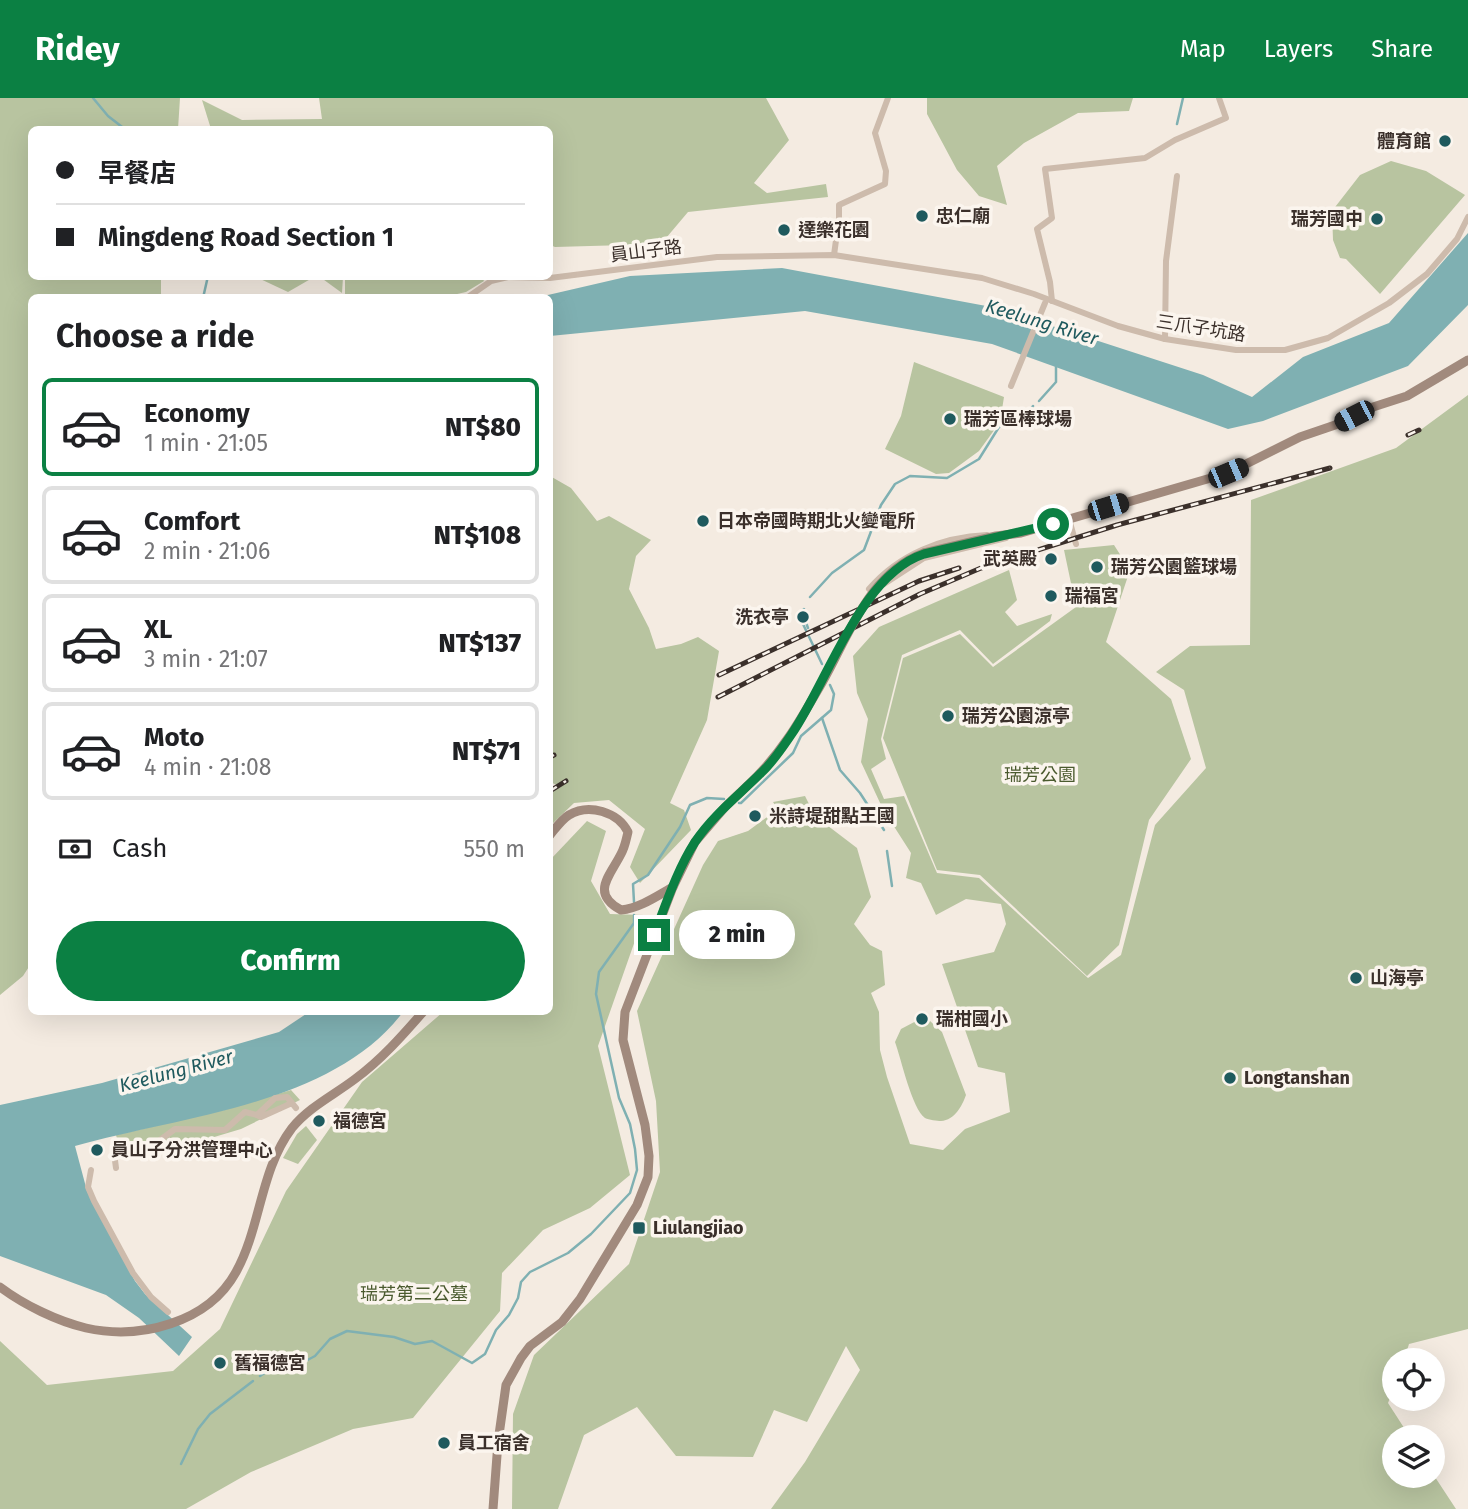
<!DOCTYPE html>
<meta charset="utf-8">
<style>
:root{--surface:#fff;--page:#f2f2f2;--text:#202124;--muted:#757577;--line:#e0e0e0;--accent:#0b8043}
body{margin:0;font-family:"Fira Sans","Noto Sans TC",sans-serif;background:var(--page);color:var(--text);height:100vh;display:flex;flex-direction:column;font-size:26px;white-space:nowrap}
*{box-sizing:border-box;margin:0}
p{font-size:23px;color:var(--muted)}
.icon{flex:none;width:38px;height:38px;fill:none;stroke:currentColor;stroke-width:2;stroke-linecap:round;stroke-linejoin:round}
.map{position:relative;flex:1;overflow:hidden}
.sheet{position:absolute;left:28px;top:196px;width:525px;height:721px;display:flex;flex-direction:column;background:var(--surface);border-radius:10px;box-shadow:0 7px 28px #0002}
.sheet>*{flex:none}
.guide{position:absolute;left:28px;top:28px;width:525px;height:154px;border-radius:10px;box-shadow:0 7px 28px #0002;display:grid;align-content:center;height:154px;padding:0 28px;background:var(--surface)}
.tools{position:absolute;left:1382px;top:1250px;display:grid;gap:14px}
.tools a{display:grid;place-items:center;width:63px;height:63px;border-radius:50%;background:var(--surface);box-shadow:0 7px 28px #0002;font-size:35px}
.end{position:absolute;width:32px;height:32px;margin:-16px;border:9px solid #0b8043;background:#fff;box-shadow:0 0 0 4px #fff}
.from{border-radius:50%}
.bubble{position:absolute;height:49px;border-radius:24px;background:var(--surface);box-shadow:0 7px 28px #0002;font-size:23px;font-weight:800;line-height:49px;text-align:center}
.car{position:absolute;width:21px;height:42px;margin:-21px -10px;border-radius:9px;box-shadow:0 0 5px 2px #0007;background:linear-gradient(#222 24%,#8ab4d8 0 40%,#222 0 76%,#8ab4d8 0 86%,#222 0)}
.guide b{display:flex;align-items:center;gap:24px;height:66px;font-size:26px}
.guide b+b{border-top:2px solid var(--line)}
.guide i{width:18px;height:18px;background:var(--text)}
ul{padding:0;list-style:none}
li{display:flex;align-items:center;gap:21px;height:98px;margin:0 14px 10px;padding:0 14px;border:4px solid var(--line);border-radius:10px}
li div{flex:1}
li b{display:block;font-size:26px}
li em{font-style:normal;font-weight:800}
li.active{border-color:var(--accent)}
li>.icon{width:63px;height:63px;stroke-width:1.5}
h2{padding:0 28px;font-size:32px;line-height:84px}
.pay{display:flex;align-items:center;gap:18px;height:77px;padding:0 28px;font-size:26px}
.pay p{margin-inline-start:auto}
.action{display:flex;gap:14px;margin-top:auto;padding:14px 28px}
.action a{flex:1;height:80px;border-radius:42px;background:var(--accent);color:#fff;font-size:28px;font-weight:800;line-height:80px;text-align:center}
header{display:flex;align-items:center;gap:42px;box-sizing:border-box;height:98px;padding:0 35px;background:var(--accent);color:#fff}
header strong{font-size:33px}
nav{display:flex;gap:38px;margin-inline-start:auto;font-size:24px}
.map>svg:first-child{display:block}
</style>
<header>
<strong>Ridey</strong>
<nav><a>Map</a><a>Layers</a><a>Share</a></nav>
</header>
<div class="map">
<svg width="1468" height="1411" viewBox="0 0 1468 1411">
<rect width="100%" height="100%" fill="#f4ebe1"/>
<g fill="#b8c4a0">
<path d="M 0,0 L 180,0 L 178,31 L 32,32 L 32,178 L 161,179 L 161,199 L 32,200 L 32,864 L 23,878 L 0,897 Z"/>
<path d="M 319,0 L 766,0 L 789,42 L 754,85 L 767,95 L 826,86 L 828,99 L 688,114 L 661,146 L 555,149 L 550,147 L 550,32 L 211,31 L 202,2 L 242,22 L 322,21 Z"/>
<path d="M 927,0 L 1133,0 L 1129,13 L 1078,15 L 1024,45 L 997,68 L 1007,107 L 979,98 L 957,72 L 927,16 Z"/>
<path d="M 1391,63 L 1426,73 L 1465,97 L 1380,196 L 1346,161 L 1340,160 L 1333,142 L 1332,113 L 1360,77 Z"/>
<path d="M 481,178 L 484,183 L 466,194 L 444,199 L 345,199 L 345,179 Z"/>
<path d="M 256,179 L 314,179 L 288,194 Z"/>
<path d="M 320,179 L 343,179 L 342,195 Z"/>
<path d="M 914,264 L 1004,299 L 1000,324 L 979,353 L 949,375 L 936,376 L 885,351 L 901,318 Z"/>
<path d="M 1468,297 L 1468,1231 L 1409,1246 L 1404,1262 L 1395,1262 L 1395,1287 L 1388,1305 L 1410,1339 L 1395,1339 L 1395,1377 L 1433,1376 L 1456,1411 L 771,1411 L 805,1364 L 860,1272 L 846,1248 L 807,1324 L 774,1312 L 753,1359 L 676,1358 L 637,1309 L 584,1337 L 558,1411 L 512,1411 L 513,1316 L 534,1257 L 629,1166 L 660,1074 L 656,1003 L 637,913 L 703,767 L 718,743 L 748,733 L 778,711 L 773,704 L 805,698 L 815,718 L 857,750 L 871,799 L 854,826 L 870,847 L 882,853 L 885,887 L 871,895 L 879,914 L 880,952 L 887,979 L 910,1046 L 943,1052 L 965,1031 L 1010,1014 L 1005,975 L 978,969 L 942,866 L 994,854 L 1006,826 L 1001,806 L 966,801 L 936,817 L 921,785 L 906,780 L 911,755 L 895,730 L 888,722 L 861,664 L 868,621 L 857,595 L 853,558 L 879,529 L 1009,472 L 1017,502 L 1005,514 L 1017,528 L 1052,516 L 1050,523 L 993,566 L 960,532 L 902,557 L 881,641 L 886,661 L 871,671 L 884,701 L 904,698 L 937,775 L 979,780 L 1088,880 L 1121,857 L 1155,727 L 1206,670 L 1184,592 L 1156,574 L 1190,548 L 1250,547 L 1251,402 L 1396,350 Z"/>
<path d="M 550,378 L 571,390 L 597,423 L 609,418 L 651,442 L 636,458 L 629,491 L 649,530 L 656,551 L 681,546 L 698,539 L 719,553 L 707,622 L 670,705 L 684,712 L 691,732 L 640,785 L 630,769 L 645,731 L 609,702 L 574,705 L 550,728 L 550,697 L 559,688 L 550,684 Z"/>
<path d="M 1114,447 L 1130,472 L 1106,544 L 1171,601 L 1191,661 L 1149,722 L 1119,847 L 1087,878 L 980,777 L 937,772 L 883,640 L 903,560 L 960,536 L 993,569 L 1076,509 L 1064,452 Z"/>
<path d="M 587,723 L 606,733 L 591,783 L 610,816 L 644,817 L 598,948 L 630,1077 L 590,1110 L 543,1132 L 502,1175 L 500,1213 L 413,1320 L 353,1331 L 251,1374 L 186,1411 L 0,1411 L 0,1243 L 47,1287 L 173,1273 L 220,1231 L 286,1093 L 362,984 L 443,914 L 550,914 L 550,762 Z"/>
<path d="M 920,921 L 930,923 L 942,934 L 966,997 C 962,1008 955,1022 941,1023 C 937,1023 929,1022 925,1020 C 912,1011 901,960 895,944 L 901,931 Z"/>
<path d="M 291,992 L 300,1002 L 241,1031 L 164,1054 L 157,1046 L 121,1055 L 116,1037 L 224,1012 Z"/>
<path d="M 306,1028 L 317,1042 L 298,1066 L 283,1060 L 297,1036 Z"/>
</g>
<g fill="#7fb0b2">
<path d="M 1468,135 L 1468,207 L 1408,268 L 1263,323 L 1228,331 L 992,246 L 805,213 L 550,238 L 550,200 L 535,200 L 630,178 L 782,170 L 997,210 L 1203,277 L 1252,299 L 1303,259 L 1389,225 Z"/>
<path d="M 309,914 L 403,914 C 333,1007 181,1018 75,1048 L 87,1093 L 135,1183 L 145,1196 L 192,1239 L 179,1258 L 139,1220 L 106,1197 L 0,1158 L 0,1007 L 102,985 L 279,934 Z"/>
</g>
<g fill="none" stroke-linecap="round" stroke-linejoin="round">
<g stroke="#7fb0b2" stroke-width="2.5">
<path d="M 93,0 L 108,18 L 126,32"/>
<path d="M 1177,26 L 1183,0"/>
<path d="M 203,200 L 208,178"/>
<path d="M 1039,303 L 1056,284 L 1056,267"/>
<path d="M 810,499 L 832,475 L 864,452 L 881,407 L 895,386 L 910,378 L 947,380 L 979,361 L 999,329 L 1029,313 L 1033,308"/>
<path d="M 801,516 L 804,511"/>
<path d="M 805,522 L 808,530"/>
<path d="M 802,524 L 822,566"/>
<path d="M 822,620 L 840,672 L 860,695 L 884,732"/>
<path d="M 739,705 L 741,705 L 793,655 L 801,638 L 831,612 L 834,596 L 830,587"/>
<path d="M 887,753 L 892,788"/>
<path d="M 634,804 L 633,786 L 648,777 L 680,729 L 690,707 L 707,700 L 724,701"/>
<path d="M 260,1278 L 266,1274 L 285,1274 L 315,1258 L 330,1241 L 347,1233 L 394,1239 L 415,1246 L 432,1243 L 472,1265 L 485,1256 L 496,1232 L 509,1217 L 518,1200 L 521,1184 L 530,1174 L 568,1155 L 591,1136 L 630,1095 L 637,1072 L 635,1051 L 630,1026 L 619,1000 L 596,896 L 599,874 L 634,825 L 634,817"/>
<path d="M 181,1366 L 198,1331 L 210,1316 L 253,1283"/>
</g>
<g stroke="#cdbbac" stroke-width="6">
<path d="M 834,157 L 839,120 L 839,107 L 885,86 L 886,73 L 875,35 L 888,0"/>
<path d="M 468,199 L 491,183 L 508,179 L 550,180 L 717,159 L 834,157 L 982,180 L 1034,196 L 1118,228 L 1165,241 L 1236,252 L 1285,252 L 1328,240 L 1389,205 L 1427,176 L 1457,141 L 1468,119"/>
<path d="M 1052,203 L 1050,184 L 1037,131 L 1052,120 L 1045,71 L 1145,60 L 1175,42 L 1226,20 L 1219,0"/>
<path d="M 1165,241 L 1166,163 L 1177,78"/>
<path d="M 1011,288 L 1045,205"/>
<path d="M 1069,421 L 1076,446"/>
<path d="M 884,486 L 924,460 L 1006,440"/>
<path d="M 869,491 C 899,456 942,439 987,437"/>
<path d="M 292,1005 L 261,1019 L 257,1017 L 275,1000 L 287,999 L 296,1010"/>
<path d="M 116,1070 L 114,1055 L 156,1045 L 175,1031 L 225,1032 L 245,1014 L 257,1017"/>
<path d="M 91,1072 L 88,1089 L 94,1103 L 133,1175 L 151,1199 L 168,1214"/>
</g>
<g stroke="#a18a7d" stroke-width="9">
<path d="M 924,455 L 996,438 L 1021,435 L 1228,375 L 1300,339 L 1338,326 L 1370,310 L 1407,298 L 1468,262"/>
<path d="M 550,737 C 555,731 562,721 569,717 C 589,705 618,714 628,734 C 626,742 625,749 621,756 C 610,778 590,795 621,812 C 640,810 657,798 673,789"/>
<path d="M 0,1189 C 24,1207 57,1223 86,1230 C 140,1242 208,1225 236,1174 C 261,1129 260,1072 292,1030 C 309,1009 334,997 355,981 C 381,962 402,938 423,914"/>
<path d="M 493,1411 L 498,1344 L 506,1287 L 521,1260 L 530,1248 L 562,1224 L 580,1201 L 637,1107 L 648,1079 L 649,1058 L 645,1027 L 623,942 L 625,914 L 673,789 L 695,744 L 725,709 L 747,688"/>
</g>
<defs>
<g id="rail">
<path d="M 1408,337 L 1419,332"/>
<path d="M 719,577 L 919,483 L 959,470"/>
<path d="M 718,599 L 920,496 L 981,470 L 1117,427 L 1330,370"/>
<path d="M 550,659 L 554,657"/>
<path d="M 550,693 L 566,683"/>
</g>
</defs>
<use href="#rail" stroke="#3b302b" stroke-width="5"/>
<use href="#rail" stroke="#fbf5ee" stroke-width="2.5" stroke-dasharray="8" stroke-linecap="butt"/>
<path stroke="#a18a7d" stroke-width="9" d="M 747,688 C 780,658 801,621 823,583 C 849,537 869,475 924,455"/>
</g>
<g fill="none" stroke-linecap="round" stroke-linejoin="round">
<path stroke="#0b8043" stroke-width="9" d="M 654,837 C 666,806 677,772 695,744 C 713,717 739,697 761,675 C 773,664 782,650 791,637 C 828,584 860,477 924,456 L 1053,426"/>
</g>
<g fill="#1f5a5e" stroke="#fbf5ee" stroke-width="2.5">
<circle cx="1445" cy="43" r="7"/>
<circle cx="922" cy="118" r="7"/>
<circle cx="1377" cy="121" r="7"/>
<circle cx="784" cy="132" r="7"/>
<circle cx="950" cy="321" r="7"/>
<circle cx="703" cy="423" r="7"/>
<circle cx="1051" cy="461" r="7"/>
<circle cx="1097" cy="469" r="7"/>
<circle cx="1051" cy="498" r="7"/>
<circle cx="803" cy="519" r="7"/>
<circle cx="948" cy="618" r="7"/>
<circle cx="755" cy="718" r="7"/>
<circle cx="1356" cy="880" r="7"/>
<circle cx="922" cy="921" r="7"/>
<circle cx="1230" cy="980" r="7"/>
<circle cx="319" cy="1023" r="7"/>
<circle cx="97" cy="1052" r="7"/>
<rect x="632" y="1123" width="14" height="14" rx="3.5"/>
<circle cx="220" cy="1265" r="7"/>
<circle cx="444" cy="1345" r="7"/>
</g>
<g text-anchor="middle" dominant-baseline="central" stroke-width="7" stroke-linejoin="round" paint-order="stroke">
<g font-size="18" font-weight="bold" fill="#3b302b" stroke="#fbf5ee" text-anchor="start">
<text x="1431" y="43" text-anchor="end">體育館</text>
<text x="936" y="118">忠仁廟</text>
<text x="1363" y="121" text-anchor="end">瑞芳國中</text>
<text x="798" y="132">達樂花園</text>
<text x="964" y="321">瑞芳區棒球場</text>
<text x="717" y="423">日本帝國時期北火變電所</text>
<text x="1037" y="461" text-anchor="end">武英殿</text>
<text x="1111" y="469">瑞芳公園籃球場</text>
<text x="1065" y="498">瑞福宮</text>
<text x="789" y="519" text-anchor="end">洗衣亭</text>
<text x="962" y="618">瑞芳公園涼亭</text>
<text x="769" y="718">米詩堤甜點王國</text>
<text x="1370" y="880">山海亭</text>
<text x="936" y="921">瑞柑國小</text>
<text x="1244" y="980">Longtanshan</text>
<text x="333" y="1023">福德宮</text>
<text x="111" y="1052">員山子分洪管理中心</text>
<text x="653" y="1130">Liulangjiao</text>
<text x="234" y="1265">舊福德宮</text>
<text x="458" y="1345">員工宿舍</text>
</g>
<g font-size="18" fill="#3b302b" stroke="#fbf5ee">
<text transform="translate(646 153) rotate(-7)">員山子路</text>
<text transform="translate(1201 230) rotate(9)">三爪子坑路</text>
</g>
<g font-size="18" fill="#4a5a2e" stroke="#fbf5ee">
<text x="1040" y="677">瑞芳公園</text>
<text x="414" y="1196">瑞芳第二公墓</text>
</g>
<g font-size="19" font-style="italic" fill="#1f5a5e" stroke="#fbf5ee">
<text transform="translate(1042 224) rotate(17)">Keelung River</text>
<text transform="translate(176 973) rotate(-15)">Keelung River</text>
</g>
</g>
</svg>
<div class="tools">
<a><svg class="icon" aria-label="locate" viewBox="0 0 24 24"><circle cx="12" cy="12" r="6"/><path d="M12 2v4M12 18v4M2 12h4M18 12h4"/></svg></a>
<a><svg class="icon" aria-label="layers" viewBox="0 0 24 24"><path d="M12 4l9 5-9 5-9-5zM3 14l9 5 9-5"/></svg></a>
</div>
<i class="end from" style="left:1053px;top:426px"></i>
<i class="end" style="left:654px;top:837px"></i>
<div class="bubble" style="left:679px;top:812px;width:116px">2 min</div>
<i class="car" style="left:1354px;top:318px;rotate:243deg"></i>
<i class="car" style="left:1228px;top:375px;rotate:67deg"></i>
<i class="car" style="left:1108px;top:409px;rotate:73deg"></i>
<div class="guide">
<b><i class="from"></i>早餐店</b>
<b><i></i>Mingdeng Road Section 1</b>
</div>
<section class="sheet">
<h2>Choose a ride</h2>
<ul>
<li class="active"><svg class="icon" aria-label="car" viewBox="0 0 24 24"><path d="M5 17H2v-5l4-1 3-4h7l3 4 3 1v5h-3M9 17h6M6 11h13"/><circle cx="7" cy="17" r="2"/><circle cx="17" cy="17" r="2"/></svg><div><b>Economy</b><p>1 min · 21:05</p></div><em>NT$80</em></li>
<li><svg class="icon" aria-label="car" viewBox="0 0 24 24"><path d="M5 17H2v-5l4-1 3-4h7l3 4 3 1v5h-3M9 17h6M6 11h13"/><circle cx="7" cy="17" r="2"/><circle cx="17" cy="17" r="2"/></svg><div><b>Comfort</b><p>2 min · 21:06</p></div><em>NT$108</em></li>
<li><svg class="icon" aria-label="car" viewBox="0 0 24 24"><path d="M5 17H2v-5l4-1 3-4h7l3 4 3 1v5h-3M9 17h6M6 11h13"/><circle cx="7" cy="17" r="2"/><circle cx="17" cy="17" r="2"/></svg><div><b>XL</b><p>3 min · 21:07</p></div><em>NT$137</em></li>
<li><svg class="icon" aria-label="car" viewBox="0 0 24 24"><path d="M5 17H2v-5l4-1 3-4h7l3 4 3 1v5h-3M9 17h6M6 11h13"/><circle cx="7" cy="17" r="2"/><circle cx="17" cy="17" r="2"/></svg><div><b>Moto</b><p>4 min · 21:08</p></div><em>NT$71</em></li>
</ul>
<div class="pay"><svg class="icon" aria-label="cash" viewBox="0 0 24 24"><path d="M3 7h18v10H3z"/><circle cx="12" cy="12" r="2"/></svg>Cash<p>550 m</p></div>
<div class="action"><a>Confirm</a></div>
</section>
</div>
